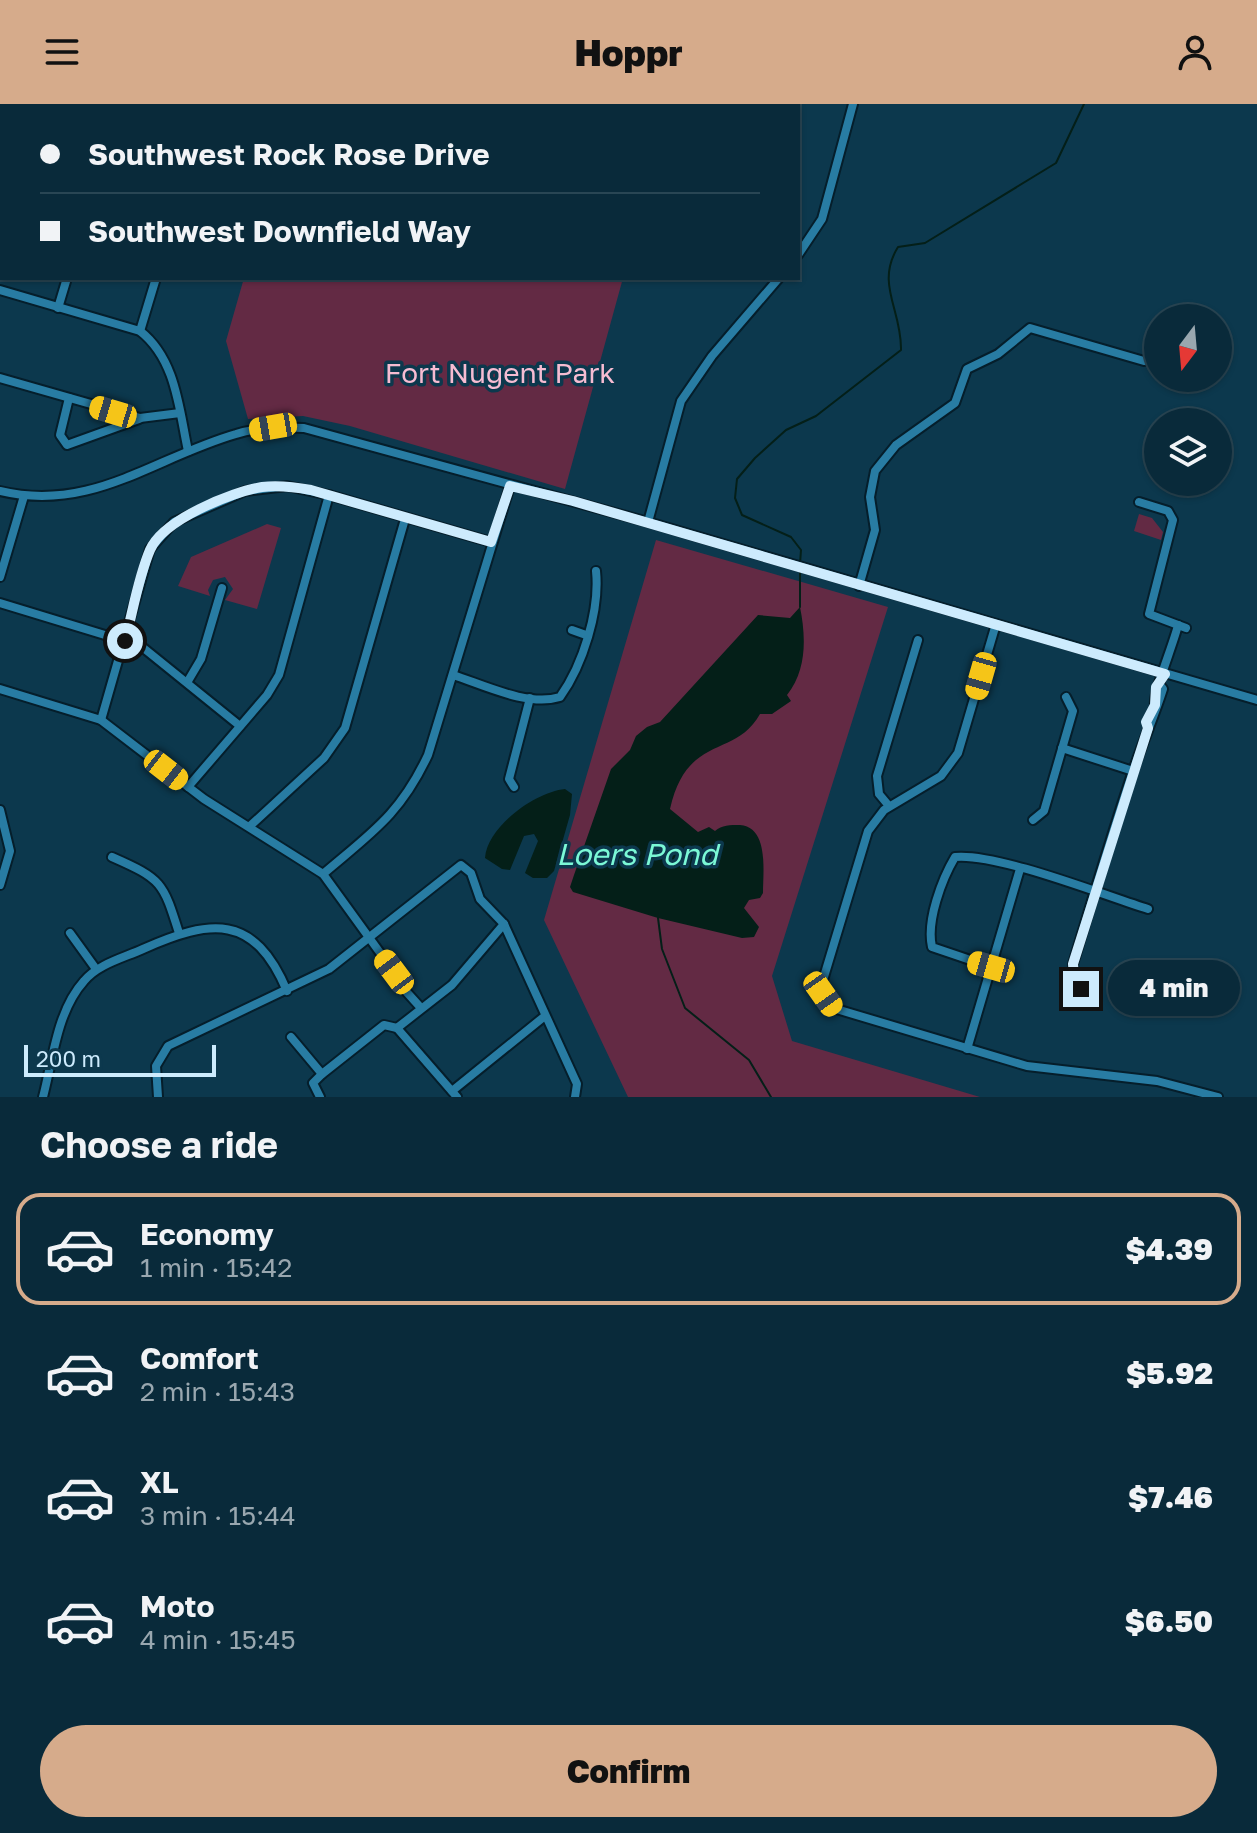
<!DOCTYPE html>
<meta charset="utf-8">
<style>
:root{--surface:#092a3a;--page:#173645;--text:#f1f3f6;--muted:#99a7af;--line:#294654;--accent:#d6ab8b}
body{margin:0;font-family:"Golos Text",sans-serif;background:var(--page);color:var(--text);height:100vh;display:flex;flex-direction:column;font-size:30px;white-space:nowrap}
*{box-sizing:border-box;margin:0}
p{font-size:26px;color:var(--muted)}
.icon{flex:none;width:44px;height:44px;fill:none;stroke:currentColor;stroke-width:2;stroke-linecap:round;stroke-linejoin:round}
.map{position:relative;height:993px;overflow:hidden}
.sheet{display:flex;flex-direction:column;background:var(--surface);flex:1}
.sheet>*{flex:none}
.guide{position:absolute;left:0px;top:0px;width:800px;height:176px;box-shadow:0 2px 6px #0004,0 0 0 2px var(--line);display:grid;align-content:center;height:176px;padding:0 40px;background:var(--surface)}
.needle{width:52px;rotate:196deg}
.tools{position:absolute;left:1144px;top:200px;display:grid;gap:16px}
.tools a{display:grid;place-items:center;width:88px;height:88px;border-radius:50%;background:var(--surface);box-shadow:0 2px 6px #0004,0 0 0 2px var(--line);font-size:40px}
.scale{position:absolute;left:24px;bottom:20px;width:192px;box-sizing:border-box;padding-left:8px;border:4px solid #cdebfd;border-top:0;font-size:22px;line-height:28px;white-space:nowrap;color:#cdebfd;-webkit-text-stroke:6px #0c384d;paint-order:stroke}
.end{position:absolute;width:36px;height:36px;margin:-18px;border:10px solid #cdebfd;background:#111;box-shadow:0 0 0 4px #111}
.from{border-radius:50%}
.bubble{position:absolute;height:56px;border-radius:28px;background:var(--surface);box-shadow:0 2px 6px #0004,0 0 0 2px var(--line);font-size:26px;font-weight:800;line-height:56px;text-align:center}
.car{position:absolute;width:24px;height:48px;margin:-24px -12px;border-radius:10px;box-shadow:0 0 6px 2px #0007;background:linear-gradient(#f5c518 24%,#345 0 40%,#f5c518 0 76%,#345 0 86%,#f5c518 0)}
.guide b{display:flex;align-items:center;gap:28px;height:76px;font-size:30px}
.guide b+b{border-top:2px solid var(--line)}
.guide i{width:20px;height:20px;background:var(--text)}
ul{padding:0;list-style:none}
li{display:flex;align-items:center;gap:24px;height:112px;margin:0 16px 12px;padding:0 24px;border:4px solid transparent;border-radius:24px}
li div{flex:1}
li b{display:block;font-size:30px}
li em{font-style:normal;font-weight:800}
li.on{border-color:var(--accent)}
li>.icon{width:72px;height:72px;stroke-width:1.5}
h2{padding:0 40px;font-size:36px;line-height:96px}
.primary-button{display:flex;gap:16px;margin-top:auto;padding:16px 40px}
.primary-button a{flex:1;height:92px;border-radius:48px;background:var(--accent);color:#111;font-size:32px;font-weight:800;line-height:92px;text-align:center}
header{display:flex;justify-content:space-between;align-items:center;height:104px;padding:0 40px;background:var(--accent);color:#111;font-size:36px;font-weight:800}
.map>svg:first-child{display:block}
</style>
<header><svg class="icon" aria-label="menu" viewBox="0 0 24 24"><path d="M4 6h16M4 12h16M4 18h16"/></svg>Hoppr<svg class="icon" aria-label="person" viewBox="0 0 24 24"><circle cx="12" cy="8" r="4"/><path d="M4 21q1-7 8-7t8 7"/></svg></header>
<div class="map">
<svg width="1257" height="993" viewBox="0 0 1257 993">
<rect width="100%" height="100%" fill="#0c384d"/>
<g fill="#632a44">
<path d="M 244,174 L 623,174 L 565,385 L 350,322 L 303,312 L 248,315 L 226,237 Z"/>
<path d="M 1139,410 L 1152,414 L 1163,428 L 1161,436 L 1134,427 Z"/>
<path d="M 267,420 L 281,424 L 257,505 L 225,496 L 233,485 L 225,473 L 213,476 L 208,486 L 210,492 L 178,482 L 191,453 Z"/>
<path d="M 656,436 L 888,503 L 772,872 L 792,937 L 980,993 L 628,993 L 544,816 Z"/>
</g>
<g fill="#041f18">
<path d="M 800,503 C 806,533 807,566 787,591 L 791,597 L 772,610 L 760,610 C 735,655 687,629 670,705 L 698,728 L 709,723 L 715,727 C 722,721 730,721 740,721 C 769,723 763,768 763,789 L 760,794 L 749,796 L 744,804 L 759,823 L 754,833 L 742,834 L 658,814 L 573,788 L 570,783 L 574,771 L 611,665 L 630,646 L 636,632 L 647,623 L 660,618 L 758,511 L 790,514 Z"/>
<path d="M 565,685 L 572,690 L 570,711 L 554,767 L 547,774 L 533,774 L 525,769 L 538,737 L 534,730 L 524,732 L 510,766 L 502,765 L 485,754 C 487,723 535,688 565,685 Z"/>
</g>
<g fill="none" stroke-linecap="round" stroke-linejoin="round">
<g stroke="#041f18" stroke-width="2">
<path d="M 800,460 L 801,446 L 791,433 L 742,411 L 735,394 L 737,375 L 755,354 L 786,326 L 816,312 L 901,246 C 902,206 875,180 898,143 L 925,139 L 1056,59 L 1084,0"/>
<path d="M 800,467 L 800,503"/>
<path d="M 658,814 L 662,845 L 685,904 L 749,956 L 771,993"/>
</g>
<defs>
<g id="minor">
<path d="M 234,2 L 235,0"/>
<path d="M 0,96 L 2,95"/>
<path d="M 798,151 L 822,115 L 853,0"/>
<path d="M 0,186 L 140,227 C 176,255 179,305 188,347"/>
<path d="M 58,204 L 67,174"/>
<path d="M 140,227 L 156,174"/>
<path d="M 0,274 L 140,314 L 180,309"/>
<path d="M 69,294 L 60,331 L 67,341 L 139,315"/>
<path d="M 0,387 C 91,409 153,354 236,330 C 258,323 281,323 304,324 L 648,418 L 1257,596"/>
<path d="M 1139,398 L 1168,407 L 1173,416 L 1149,510 L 1186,524"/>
<path d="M 648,418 L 681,297 L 712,252 L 779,174"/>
<path d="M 0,473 L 24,392"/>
<path d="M 859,482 L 875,426 L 870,393 L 875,367 L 896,341 L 955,299 L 967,265 L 998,250 L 1030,224 L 1144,257"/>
<path d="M 0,499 L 141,542 L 240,622"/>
<path d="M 996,520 L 958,649 L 941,672 L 884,706 L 868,727 L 823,876 L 823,890 L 833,904 L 1027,962 L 1157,977 L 1218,993"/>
<path d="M 572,526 L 586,531"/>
<path d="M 453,571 C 484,581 528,603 560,593 C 583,561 600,506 596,467"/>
<path d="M 188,577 L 201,555 L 222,484"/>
<path d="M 0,585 L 101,616 L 204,695 L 323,770 L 394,868 L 403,884 L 421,904"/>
<path d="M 1155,601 C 1152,591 1174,539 1178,521"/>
<path d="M 101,616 L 150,445 L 174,418 L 245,387 L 287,382 L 329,391 L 491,438"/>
<path d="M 1062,644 L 1133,667"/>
<path d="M 188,683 L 267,591 L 279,571 L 329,391"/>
<path d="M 514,683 L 509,675 L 530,594"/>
<path d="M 889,702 L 879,690 L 877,672 L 918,536"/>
<path d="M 0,706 L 10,747 L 0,781"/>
<path d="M 1033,716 L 1044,707 L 1073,607 L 1066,593"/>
<path d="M 250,722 L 324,654 L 345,624 L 405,415"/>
<path d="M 112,753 C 162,775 163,778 179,829"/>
<path d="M 323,770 C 371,729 400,711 428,651 L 510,382"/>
<path d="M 504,820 L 577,980 L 575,993"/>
<path d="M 70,829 L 96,865"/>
<path d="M 991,863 L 932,843 C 926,817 942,775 955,753 C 998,749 1103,791 1148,805"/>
<path d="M 1081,885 L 1074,872 L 1073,860 C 1092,796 1111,733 1132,670 C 1142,640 1154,613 1163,585 L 1160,581"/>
<path d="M 397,924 L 457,993"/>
<path d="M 291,933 L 322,970 L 384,921 L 397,924"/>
<path d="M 967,945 L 1020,765"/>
<path d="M 452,987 L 545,912"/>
<path d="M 43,993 C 53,955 57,907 84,877 C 98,860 123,854 143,845 C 211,815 254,809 287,887"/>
<path d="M 158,993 L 156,962 L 168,942 L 329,865 L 461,761 L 471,769 L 480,795 L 504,820 L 452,881 L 397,924"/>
<path d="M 320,993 L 313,979 L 322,970"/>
</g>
</defs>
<use href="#minor" stroke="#051e2b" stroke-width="12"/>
<use href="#minor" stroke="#287ca3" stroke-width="8"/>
</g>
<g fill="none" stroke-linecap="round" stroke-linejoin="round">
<path stroke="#cdebfd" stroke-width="10" d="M 125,537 C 133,507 138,474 150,446 C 163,416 231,388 262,383 C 278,381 295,383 311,386 L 491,438 L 510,382 L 573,397 L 1165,570 L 1156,583 L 1155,601 L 1146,618 L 1148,624 L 1073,860 L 1074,872 L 1081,885"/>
</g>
<g text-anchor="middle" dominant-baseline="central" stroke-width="7" stroke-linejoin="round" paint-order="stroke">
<g font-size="28" fill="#f6bcd2" stroke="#0c384d">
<text x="500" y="268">Fort Nugent Park</text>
</g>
<g font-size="30" font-style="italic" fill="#7bf8d6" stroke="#0c384d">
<text x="637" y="750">Loers Pond</text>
</g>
</g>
</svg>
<div class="tools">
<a><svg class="needle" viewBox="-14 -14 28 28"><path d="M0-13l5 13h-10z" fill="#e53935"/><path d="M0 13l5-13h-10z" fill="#99a7af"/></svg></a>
<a><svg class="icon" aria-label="layers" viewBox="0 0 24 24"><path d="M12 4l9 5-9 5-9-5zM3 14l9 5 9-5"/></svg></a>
</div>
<div class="scale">200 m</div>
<i class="end from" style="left:125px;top:537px"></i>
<i class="end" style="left:1081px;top:885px"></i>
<div class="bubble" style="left:1108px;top:856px;width:132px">4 min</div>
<i class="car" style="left:113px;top:308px;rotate:287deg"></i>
<i class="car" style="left:273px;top:323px;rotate:260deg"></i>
<i class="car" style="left:981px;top:572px;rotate:196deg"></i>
<i class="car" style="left:166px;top:666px;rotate:128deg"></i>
<i class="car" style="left:991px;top:863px;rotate:286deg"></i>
<i class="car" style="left:394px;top:868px;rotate:323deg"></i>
<i class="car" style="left:823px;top:890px;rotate:145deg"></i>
<div class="guide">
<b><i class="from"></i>Southwest Rock Rose Drive</b>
<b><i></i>Southwest Downfield Way</b>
</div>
</div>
<section class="sheet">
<h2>Choose a ride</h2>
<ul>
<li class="on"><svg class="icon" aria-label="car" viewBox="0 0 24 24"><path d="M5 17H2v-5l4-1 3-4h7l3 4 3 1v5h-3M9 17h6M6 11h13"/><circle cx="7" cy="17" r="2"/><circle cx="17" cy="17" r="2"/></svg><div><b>Economy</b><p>1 min · 15:42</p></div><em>$4.39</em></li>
<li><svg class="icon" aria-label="car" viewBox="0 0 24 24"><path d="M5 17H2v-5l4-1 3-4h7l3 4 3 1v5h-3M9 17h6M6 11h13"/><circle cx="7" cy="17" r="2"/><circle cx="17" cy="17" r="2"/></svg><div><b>Comfort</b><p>2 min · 15:43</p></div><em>$5.92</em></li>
<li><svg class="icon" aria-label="car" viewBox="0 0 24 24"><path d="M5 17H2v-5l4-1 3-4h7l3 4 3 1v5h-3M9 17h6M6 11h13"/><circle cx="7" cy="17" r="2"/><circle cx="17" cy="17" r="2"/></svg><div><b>XL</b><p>3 min · 15:44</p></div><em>$7.46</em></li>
<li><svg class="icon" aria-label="car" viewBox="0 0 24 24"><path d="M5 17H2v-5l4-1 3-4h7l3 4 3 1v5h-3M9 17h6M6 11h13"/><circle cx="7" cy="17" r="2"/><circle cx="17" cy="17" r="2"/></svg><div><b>Moto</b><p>4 min · 15:45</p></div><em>$6.50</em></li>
</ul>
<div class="primary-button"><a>Confirm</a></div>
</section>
